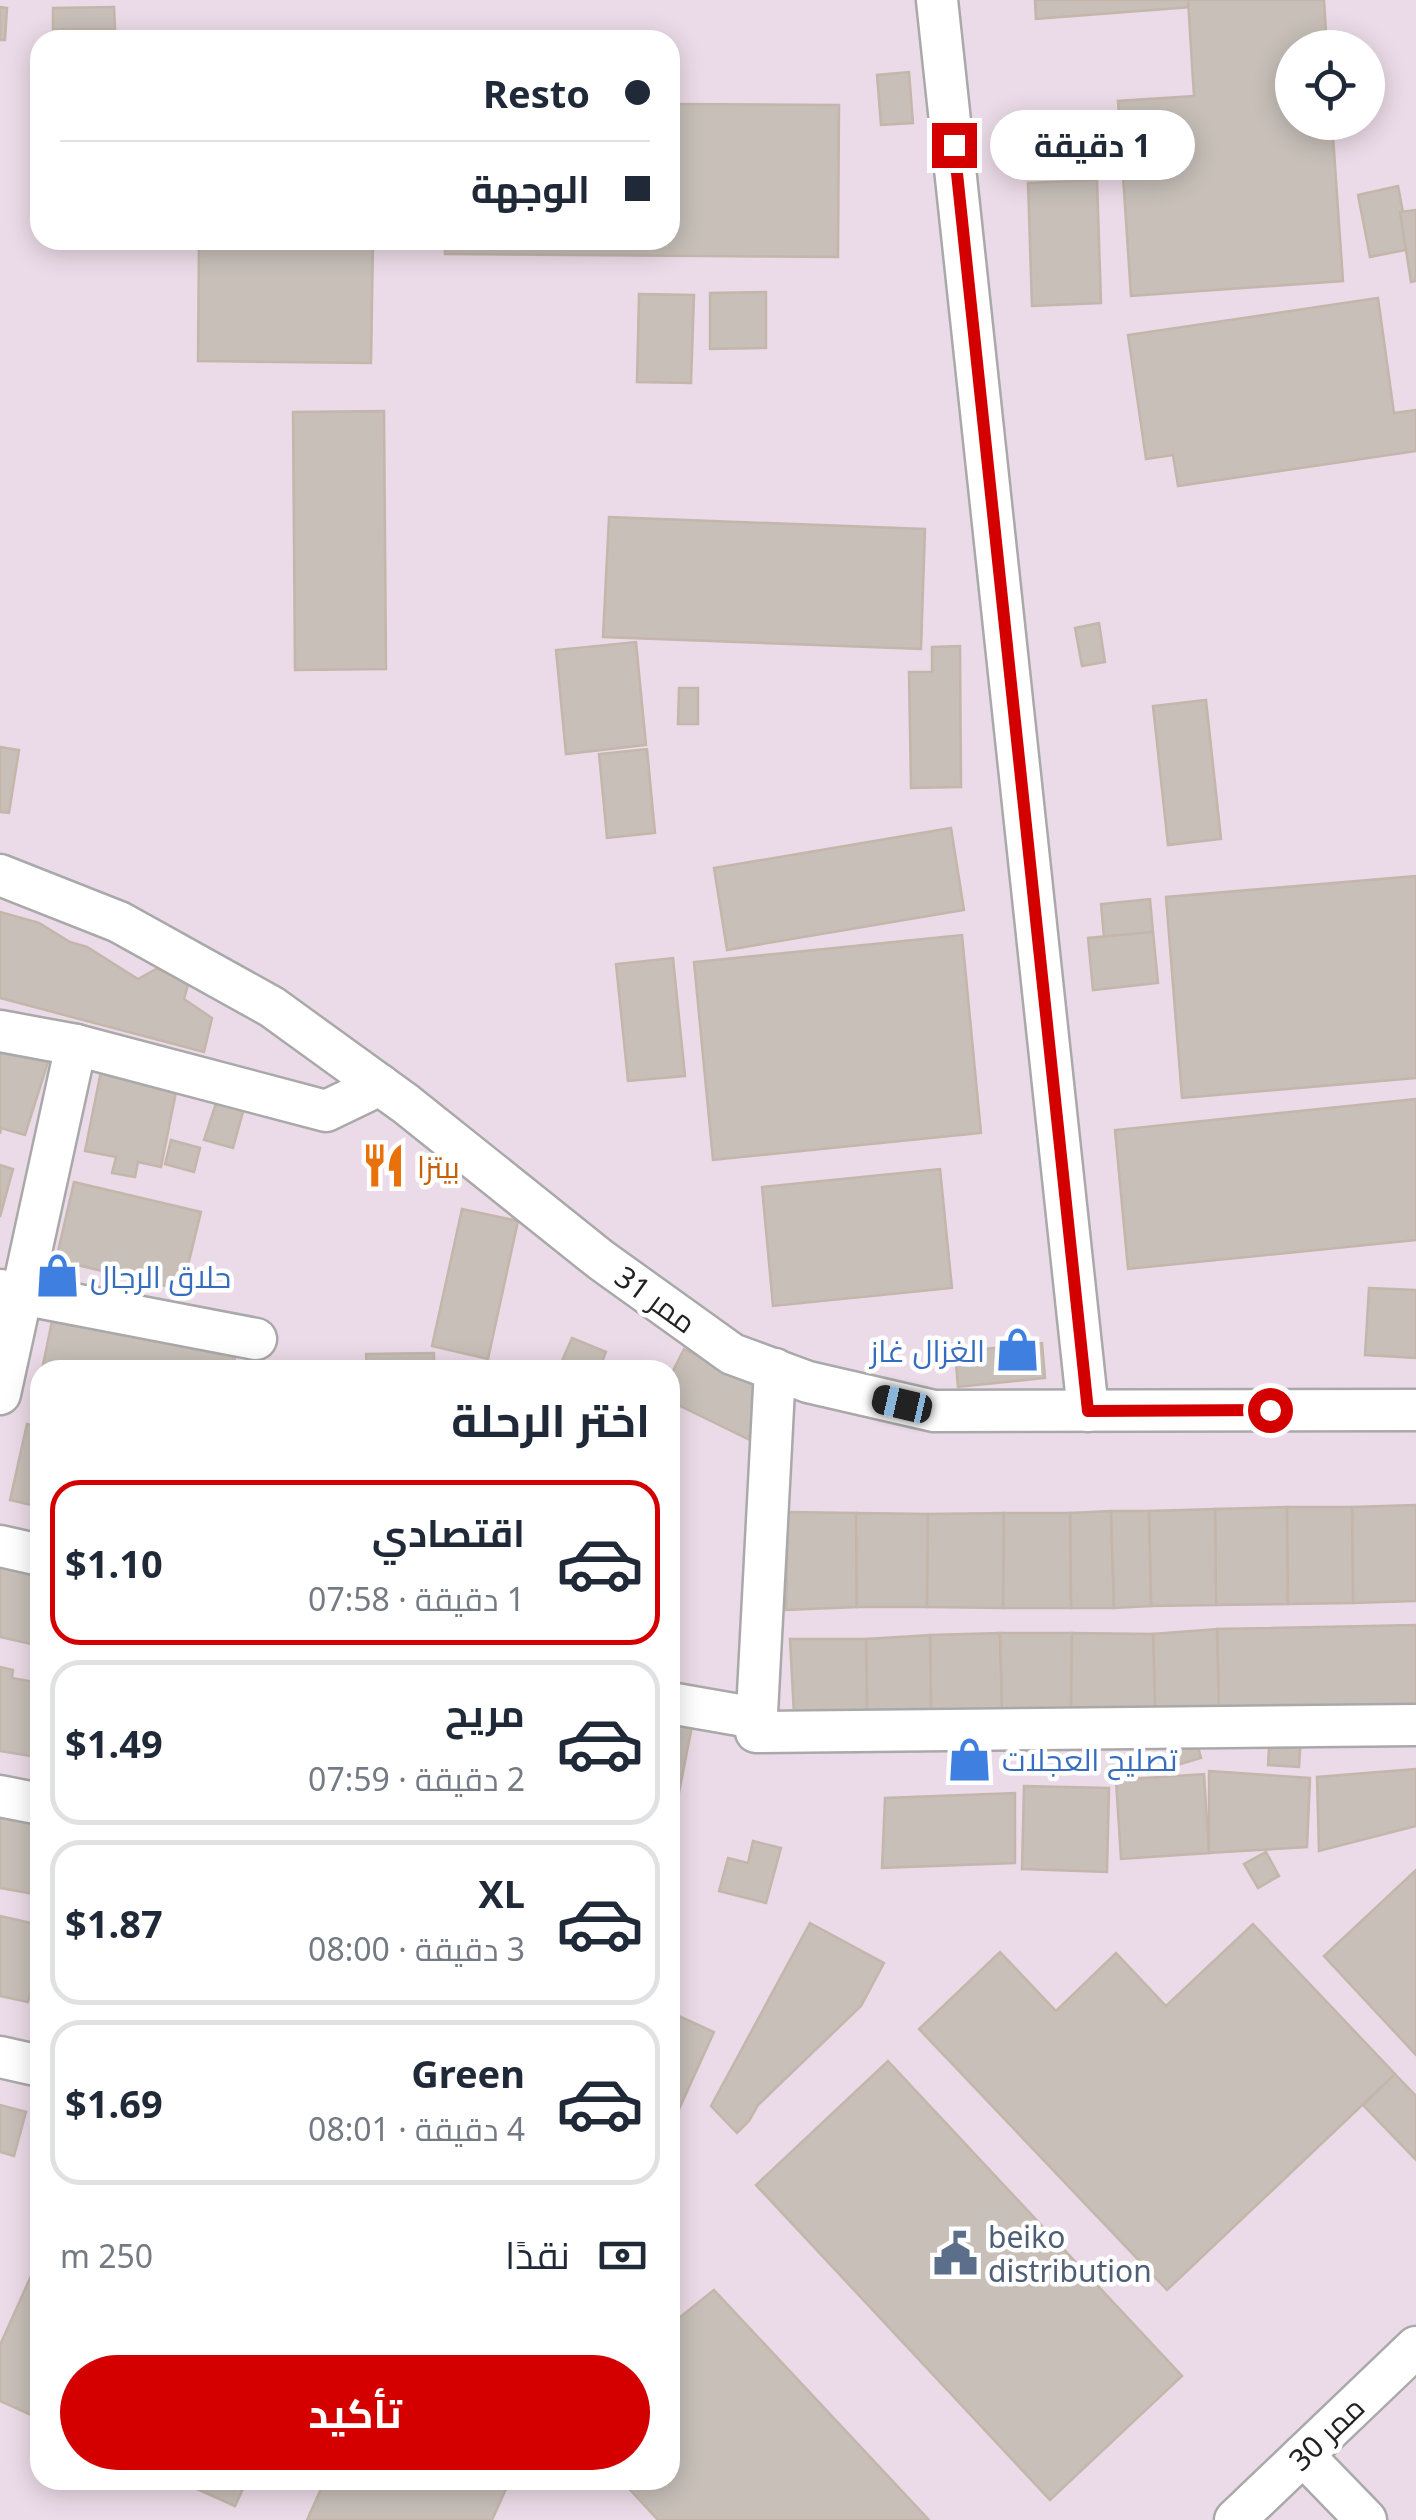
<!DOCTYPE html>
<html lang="ar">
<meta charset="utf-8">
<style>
:root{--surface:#fff;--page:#f6f6f7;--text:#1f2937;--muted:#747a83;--line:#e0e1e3;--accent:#d40000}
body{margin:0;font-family:"Noto Sans",Cairo,sans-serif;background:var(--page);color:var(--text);direction:rtl;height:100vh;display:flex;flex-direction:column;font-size:38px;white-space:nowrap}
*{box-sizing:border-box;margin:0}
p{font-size:32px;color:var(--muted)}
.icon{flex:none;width:55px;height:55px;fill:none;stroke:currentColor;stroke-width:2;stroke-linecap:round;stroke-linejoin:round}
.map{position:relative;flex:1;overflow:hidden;direction:ltr}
.side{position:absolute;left:30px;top:1360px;width:650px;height:1130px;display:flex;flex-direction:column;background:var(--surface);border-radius:30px;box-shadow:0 5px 25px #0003;direction:rtl}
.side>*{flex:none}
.banner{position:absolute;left:30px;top:30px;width:650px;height:220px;border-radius:30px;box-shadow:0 5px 25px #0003;direction:rtl;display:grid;align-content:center;height:220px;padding:0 30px;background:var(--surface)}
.controls{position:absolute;left:1275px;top:30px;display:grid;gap:20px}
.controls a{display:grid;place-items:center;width:110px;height:110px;border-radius:50%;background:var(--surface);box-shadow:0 5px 25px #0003;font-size:50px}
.end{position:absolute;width:45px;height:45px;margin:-22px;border:12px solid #d40000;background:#fff;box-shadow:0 0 0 5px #fff}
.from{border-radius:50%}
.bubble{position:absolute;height:70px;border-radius:35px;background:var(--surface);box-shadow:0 5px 25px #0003;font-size:32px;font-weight:700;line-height:70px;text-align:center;direction:rtl}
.car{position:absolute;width:30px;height:60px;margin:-30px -15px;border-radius:12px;box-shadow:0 0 8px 2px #0007;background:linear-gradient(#222 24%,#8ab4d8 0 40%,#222 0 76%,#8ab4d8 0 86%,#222 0)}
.banner b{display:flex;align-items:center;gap:35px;height:95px;font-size:38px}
.banner b+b{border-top:2px solid var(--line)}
.banner i{width:25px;height:25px;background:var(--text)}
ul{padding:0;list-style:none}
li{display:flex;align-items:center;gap:30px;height:165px;margin:0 20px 15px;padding:0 10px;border:5px solid var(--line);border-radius:30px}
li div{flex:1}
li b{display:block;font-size:38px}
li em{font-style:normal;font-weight:700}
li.on{border-color:var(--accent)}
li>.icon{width:90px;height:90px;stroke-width:1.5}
h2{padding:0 30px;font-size:45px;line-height:120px}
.pay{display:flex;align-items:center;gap:25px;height:110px;padding:0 30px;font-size:38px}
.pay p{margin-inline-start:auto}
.button{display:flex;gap:20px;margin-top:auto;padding:20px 30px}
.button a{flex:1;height:115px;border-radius:60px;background:var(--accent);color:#fff;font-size:40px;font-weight:700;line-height:115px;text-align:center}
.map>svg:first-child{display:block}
</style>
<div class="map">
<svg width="1416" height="2520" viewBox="0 0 1416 2520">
<rect width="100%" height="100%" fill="#f2efe9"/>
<path fill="#ebdbe8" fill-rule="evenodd" d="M 0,0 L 1416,0 L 1416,2520 L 0,2520 ZM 40,40 L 670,40 L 670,240 L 40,240 ZM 1292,48 L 1368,48 L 1368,122 L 1292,122 ZM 40,1370 L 670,1370 L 670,2480 L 40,2480 Z"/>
<g fill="#c7bfb8" stroke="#c4b6ab" stroke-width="2.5">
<path d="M 1035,0 L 1191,0 L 1191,7 L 1036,19 Z"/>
<path d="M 1188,0 L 1324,0 L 1327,48 L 1292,48 L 1292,122 L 1332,122 L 1343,281 L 1131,296 L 1118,101 L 1194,96 Z"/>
<path d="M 0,7 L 7,8 L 5,40 L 0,40 Z"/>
<path d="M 114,7 L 115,29 L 53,29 L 53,8 Z"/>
<path d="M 909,72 L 913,123 L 881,125 L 877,75 Z"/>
<path d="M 670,104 L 839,105 L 838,257 L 445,254 L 445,240 L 670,240 Z"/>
<path d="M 1097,180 L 1101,303 L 1032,306 L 1028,183 Z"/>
<path d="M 1398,186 L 1410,249 L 1370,257 L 1358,195 Z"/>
<path d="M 1416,210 L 1416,281 L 1411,282 L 1400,212 Z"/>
<path d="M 199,240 L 373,240 L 371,363 L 198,361 Z"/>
<path d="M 766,292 L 766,348 L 710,349 L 710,293 Z"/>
<path d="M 639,294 L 694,295 L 691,383 L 637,382 Z"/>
<path d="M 1378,298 L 1394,413 L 1416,410 L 1416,451 L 1178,486 L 1173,455 L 1146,459 L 1128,335 Z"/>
<path d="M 384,411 L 386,669 L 295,670 L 293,412 Z"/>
<path d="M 609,517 L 925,529 L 921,649 L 603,637 Z"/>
<path d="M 1099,623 L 1105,662 L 1082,666 L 1075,628 Z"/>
<path d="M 636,642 L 646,745 L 566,754 L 556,650 Z"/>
<path d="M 960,646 L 961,787 L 911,788 L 909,672 L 932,672 L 932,647 Z"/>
<path d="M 679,688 L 698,688 L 698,724 L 678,724 Z"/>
<path d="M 1206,700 L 1221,839 L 1168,845 L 1153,706 Z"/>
<path d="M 0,747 L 19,750 L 9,813 L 0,812 Z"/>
<path d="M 647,749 L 655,833 L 607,838 L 599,754 Z"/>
<path d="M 951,828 L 964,910 L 727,950 L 714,868 Z"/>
<path d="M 1416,876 L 1416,1078 L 1182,1098 L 1166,897 Z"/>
<path d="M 1150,899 L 1153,932 L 1104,937 L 1101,904 Z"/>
<path d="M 0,912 L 39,923 L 70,942 L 87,947 L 138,979 L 156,969 L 190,978 L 184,999 L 212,1018 L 204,1052 L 0,998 Z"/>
<path d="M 1153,932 L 1158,983 L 1093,990 L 1088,938 Z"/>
<path d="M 962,935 L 981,1133 L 713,1160 L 694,962 Z"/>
<path d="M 673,958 L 685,1076 L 628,1081 L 616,964 Z"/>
<path d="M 0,1047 L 48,1062 L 25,1135 L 1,1128 L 0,1134 Z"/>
<path d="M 101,1071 L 177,1087 L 161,1167 L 138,1162 L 135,1177 L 112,1173 L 116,1157 L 85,1151 Z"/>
<path d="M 1416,1099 L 1416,1240 L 1128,1269 L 1115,1130 Z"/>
<path d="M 217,1100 L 244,1108 L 233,1148 L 204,1140 Z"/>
<path d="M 171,1140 L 200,1148 L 194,1172 L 165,1164 Z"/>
<path d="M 0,1165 L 13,1169 L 0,1217 Z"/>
<path d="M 940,1169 L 952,1288 L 773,1306 L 762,1187 Z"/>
<path d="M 74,1182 L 201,1212 L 182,1290 L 56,1260 Z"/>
<path d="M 462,1209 L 518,1221 L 488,1359 L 432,1346 Z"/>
<path d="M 1369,1288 L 1416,1290 L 1416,1358 L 1365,1355 Z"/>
<path d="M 52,1321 L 235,1357 L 233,1370 L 42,1370 Z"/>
<path d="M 572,1338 L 606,1352 L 599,1370 L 558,1370 Z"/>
<path d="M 1042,1343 L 1045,1378 L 958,1387 L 955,1352 Z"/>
<path d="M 684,1349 L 771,1392 L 748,1439 L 670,1401 L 670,1377 Z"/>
<path d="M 434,1353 L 434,1370 L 367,1370 L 366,1354 Z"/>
<path d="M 27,1424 L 40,1427 L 40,1507 L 10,1500 Z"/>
<path d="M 1416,1505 L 1416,1601 L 1353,1603 L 1352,1507 Z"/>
<path d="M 1287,1507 L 1288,1604 L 1216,1605 L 1215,1509 Z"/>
<path d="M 1287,1507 L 1352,1507 L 1353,1603 L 1288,1604 Z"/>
<path d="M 1215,1509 L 1216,1605 L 1151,1606 L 1149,1511 Z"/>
<path d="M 1111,1511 L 1114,1608 L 1071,1608 L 1070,1513 Z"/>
<path d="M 1111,1511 L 1149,1511 L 1151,1606 L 1114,1608 Z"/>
<path d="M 788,1512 L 856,1513 L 857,1607 L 786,1610 Z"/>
<path d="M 856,1513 L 928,1514 L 927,1607 L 857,1607 Z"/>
<path d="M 1004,1513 L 1003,1608 L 927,1607 L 928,1514 Z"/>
<path d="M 1004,1513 L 1070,1513 L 1071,1608 L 1003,1608 Z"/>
<path d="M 0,1564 L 40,1569 L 40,1646 L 0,1637 Z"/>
<path d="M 1416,1625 L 1416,1705 L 1219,1710 L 1217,1629 Z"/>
<path d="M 1217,1629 L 1219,1710 L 1155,1708 L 1153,1634 Z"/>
<path d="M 1000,1633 L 1002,1710 L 931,1711 L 930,1635 Z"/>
<path d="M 1000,1633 L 1072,1633 L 1071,1710 L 1002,1710 Z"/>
<path d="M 1072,1633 L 1153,1634 L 1155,1708 L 1071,1710 Z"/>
<path d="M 930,1635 L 931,1711 L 867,1711 L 866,1639 Z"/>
<path d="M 790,1639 L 866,1639 L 867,1711 L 794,1715 Z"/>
<path d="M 0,1667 L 13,1670 L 12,1678 L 40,1683 L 31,1756 L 0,1751 Z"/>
<path d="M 670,1717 L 693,1721 L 674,1818 L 670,1818 Z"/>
<path d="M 1194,1732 L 1201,1758 L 1174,1766 L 1166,1739 Z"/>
<path d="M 1270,1733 L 1301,1735 L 1299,1767 L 1268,1765 Z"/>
<path d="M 1416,1769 L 1416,1826 L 1319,1851 L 1317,1777 Z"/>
<path d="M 1209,1771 L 1310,1778 L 1307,1847 L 1209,1853 Z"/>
<path d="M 1204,1774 L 1209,1853 L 1121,1859 L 1116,1780 Z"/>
<path d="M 1024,1786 L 1109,1788 L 1107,1872 L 1022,1869 Z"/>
<path d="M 1015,1793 L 1015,1863 L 882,1868 L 885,1798 Z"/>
<path d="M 0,1809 L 40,1815 L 40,1895 L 0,1888 Z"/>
<path d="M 753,1841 L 781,1848 L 766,1903 L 719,1891 L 728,1858 L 748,1863 Z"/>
<path d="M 1266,1852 L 1279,1876 L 1258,1888 L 1244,1864 Z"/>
<path d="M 1416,1870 L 1416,2055 L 1324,1956 Z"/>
<path d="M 0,1916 L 40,1925 L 40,1964 L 37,1963 L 28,2002 L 0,1996 Z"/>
<path d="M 810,1923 L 884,1963 L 861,2006 L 758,2105 L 749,2121 L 737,2133 L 711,2106 Z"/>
<path d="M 1253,1924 L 1395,2074 L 1167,2290 L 919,2029 L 1000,1952 L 1056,2011 L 1116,1953 L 1166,2006 Z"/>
<path d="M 670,2012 L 714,2032 L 670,2129 Z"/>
<path d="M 888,2061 L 1182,2376 L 1050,2500 L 756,2185 Z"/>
<path d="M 1395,2074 L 1416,2096 L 1416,2160 L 1363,2105 Z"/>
<path d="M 0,2105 L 26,2112 L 14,2156 L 0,2152 Z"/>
<path d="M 40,2256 L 40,2419 L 0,2401 L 0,2345 Z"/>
<path d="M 714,2290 L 929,2520 L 658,2520 L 621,2480 L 670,2480 L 670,2325 Z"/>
<path d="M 177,2480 L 247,2480 L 235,2506 Z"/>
<path d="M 325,2480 L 510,2480 L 492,2520 L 307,2520 Z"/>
</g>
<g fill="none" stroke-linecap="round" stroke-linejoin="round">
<defs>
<g id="minor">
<path d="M 937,0 L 1088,1411"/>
<path d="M 0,875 L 119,922 L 272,1007 L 406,1104 L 601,1260 L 732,1354 L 808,1382 L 934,1411 L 1416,1410"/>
<path d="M 0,1031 L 76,1045"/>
<path d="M 0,1290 L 256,1339"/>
<path d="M 775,1369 L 756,1732 L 1416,1725"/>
<path d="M 0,1394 L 76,1045 L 326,1111 L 380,1085"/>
<path d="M 0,1546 L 40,1555"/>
<path d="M 670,1703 L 756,1718"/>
<path d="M 0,1796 L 40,1804"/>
<path d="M 0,2057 L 40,2066"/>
<path d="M 1303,2455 L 1366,2520"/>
<path d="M 1235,2520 L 1416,2347"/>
</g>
</defs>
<use href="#minor" stroke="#a9a9a9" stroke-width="45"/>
<use href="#minor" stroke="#fff" stroke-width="40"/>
</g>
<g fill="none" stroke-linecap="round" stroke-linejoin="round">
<path stroke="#d40000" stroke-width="12" d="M 954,145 L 1088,1411 L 1270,1410"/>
</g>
<defs>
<symbol id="restaurant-bare" viewBox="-9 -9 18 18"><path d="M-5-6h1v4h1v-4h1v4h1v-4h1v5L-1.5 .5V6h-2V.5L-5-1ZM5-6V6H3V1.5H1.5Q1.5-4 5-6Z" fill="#e8710a" stroke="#fff" stroke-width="2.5" paint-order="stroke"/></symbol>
<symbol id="shop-bare" viewBox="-9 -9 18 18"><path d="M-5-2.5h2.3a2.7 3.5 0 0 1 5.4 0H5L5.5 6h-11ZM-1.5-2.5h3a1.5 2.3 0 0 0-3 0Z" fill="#3f7fe0" stroke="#fff" stroke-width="2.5" paint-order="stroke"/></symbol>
<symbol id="civic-bare" viewBox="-9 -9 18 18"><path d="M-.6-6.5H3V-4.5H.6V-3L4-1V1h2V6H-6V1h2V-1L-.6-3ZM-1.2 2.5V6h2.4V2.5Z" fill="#5c6f8a" stroke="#fff" stroke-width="2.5" paint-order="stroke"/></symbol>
</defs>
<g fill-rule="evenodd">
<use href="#restaurant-bare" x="352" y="1134" width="63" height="63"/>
<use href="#shop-bare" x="26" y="1244" width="63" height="63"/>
<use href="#shop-bare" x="986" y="1318" width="63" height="63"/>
<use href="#shop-bare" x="938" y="1728" width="63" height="63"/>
<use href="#civic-bare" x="924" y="2222" width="63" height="63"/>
</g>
<g text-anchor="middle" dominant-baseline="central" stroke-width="9" stroke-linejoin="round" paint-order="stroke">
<g font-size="30" fill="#c56008" stroke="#fff" text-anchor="start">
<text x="417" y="1166">بيتزا</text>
</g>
<g font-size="30" fill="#366cbe" stroke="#fff" text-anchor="start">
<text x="90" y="1276">حلاق الرجال</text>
<text x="985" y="1350" text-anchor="end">الغزال غاز</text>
<text x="1002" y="1759">تصليح العجلات</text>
</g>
<g font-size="30" fill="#222" stroke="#fff">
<text transform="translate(656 1299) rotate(36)">ممر 31</text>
<text transform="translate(1326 2433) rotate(-44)">ممر 30</text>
</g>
<g font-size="30" fill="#4e5e75" stroke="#fff" text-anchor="start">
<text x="988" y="2236">beiko<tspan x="988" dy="34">distribution</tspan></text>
</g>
</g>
</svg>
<div class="controls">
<a><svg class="icon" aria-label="locate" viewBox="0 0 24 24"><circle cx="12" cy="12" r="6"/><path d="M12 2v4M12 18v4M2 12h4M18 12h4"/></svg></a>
</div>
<i class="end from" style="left:1270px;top:1410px"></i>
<i class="end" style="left:954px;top:145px"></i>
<div class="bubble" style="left:990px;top:110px;width:205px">1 دقيقة</div>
<i class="car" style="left:902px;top:1404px;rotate:283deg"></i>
<div class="banner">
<b><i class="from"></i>Resto</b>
<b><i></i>الوجهة</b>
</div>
<section class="side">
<h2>اختر الرحلة</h2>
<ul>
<li class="on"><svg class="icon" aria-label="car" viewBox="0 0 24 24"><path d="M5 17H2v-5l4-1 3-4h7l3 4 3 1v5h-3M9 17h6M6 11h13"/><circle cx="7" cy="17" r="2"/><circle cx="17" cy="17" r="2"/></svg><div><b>اقتصادي</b><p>1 دقيقة · 07:58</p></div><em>$1.10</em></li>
<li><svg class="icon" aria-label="car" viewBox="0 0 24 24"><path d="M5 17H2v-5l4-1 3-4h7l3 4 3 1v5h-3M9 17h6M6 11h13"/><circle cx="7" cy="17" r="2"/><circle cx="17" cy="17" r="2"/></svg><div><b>مريح</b><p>2 دقيقة · 07:59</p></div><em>$1.49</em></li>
<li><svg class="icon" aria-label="car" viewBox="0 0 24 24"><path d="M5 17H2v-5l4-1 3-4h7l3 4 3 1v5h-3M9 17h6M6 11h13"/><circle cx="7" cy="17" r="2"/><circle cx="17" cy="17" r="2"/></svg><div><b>XL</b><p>3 دقيقة · 08:00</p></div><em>$1.87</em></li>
<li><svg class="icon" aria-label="car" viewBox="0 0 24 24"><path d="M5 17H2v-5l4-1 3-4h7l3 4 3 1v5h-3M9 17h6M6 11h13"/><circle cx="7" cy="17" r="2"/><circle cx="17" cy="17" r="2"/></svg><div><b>Green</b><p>4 دقيقة · 08:01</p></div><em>$1.69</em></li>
</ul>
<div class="pay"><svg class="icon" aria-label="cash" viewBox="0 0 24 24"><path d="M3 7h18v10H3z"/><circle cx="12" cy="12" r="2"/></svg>نقدًا<p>250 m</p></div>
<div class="button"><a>تأكيد</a></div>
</section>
</div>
